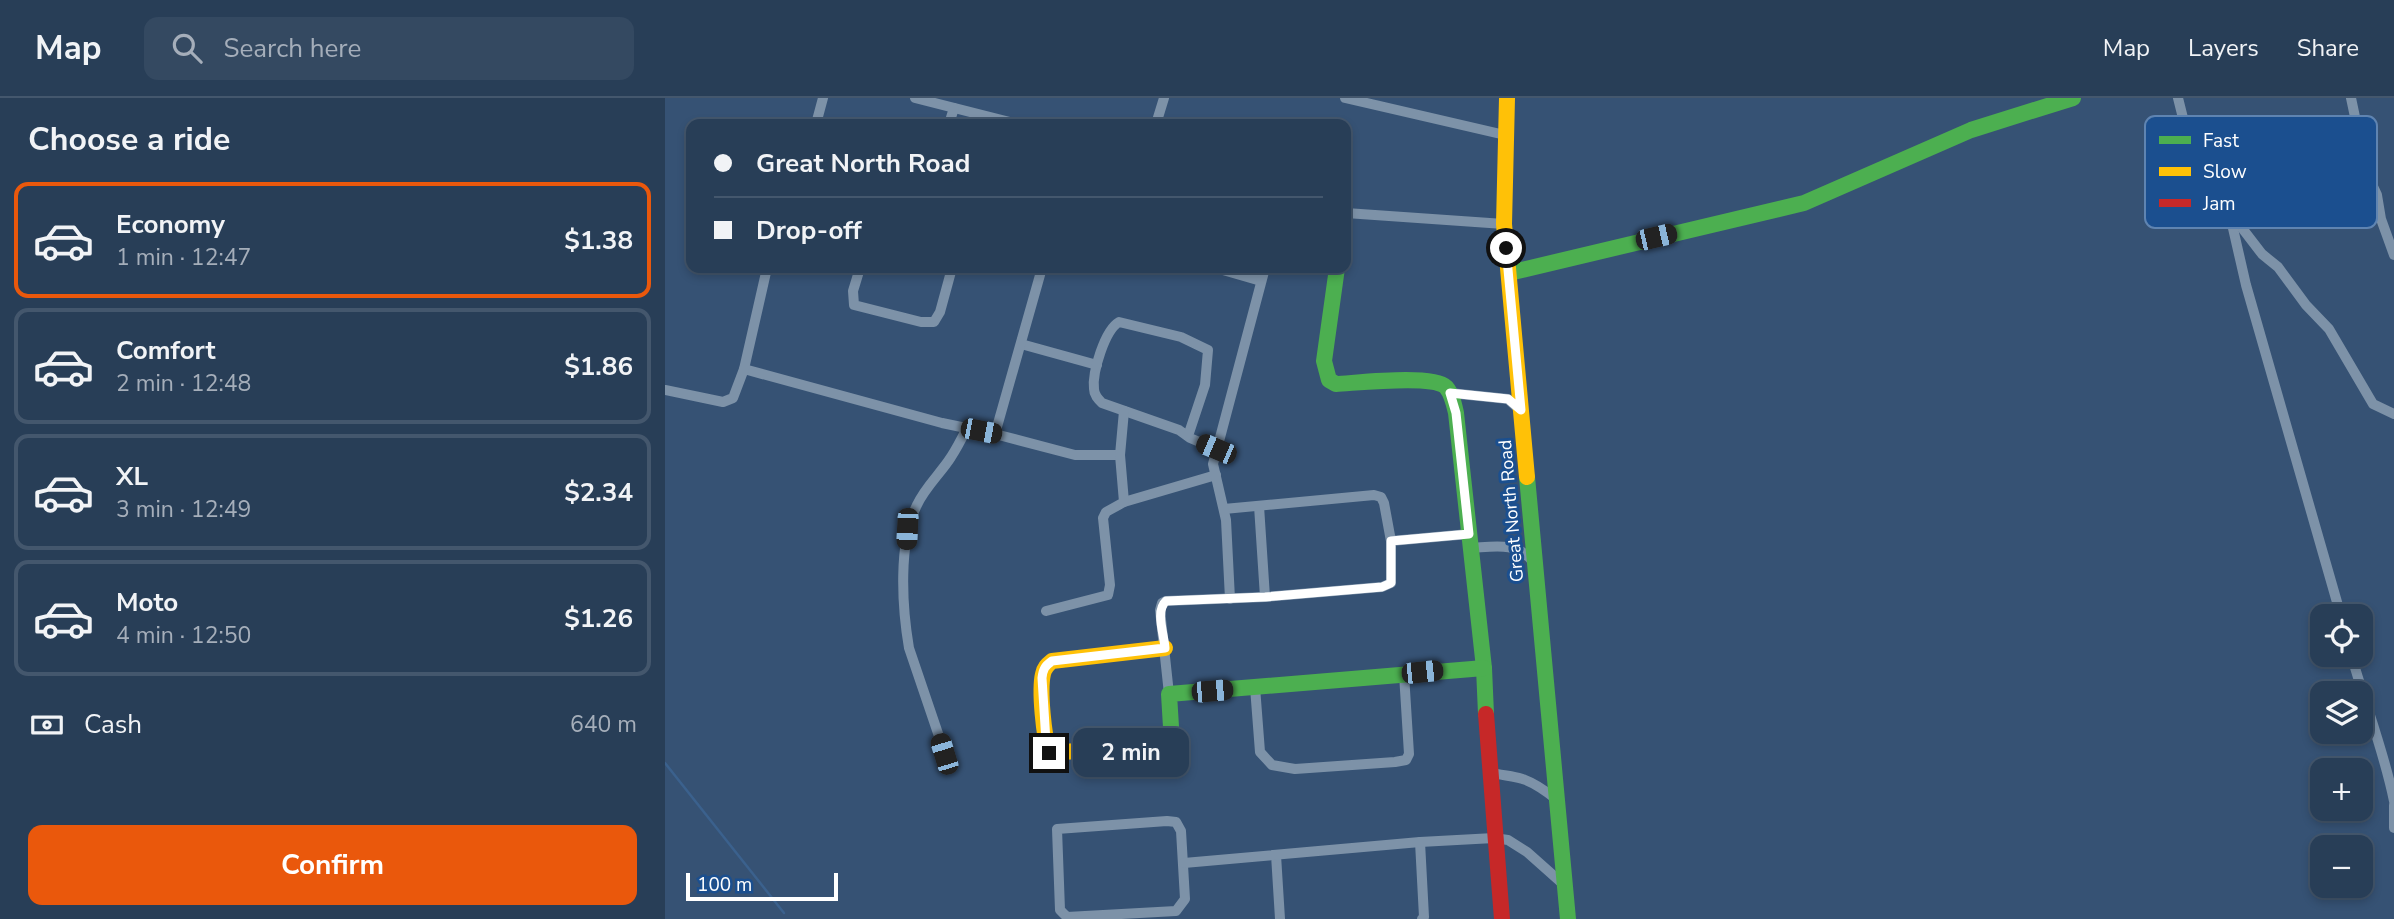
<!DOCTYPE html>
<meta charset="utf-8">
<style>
:root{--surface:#283e57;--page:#344961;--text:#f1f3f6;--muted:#a5aeba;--line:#44576d;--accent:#ea580c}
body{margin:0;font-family:"Nunito Sans",sans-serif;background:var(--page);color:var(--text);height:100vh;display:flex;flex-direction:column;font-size:26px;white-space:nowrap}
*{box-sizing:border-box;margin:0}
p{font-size:23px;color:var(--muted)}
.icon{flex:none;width:38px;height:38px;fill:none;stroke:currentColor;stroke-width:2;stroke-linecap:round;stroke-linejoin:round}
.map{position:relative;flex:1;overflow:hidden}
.sheet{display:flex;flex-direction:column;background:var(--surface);width:665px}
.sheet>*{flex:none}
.guide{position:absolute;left:21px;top:21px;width:665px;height:154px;border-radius:14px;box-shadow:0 4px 10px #0003,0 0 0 2px var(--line);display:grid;align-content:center;height:154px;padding:0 28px;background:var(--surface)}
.buttons{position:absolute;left:1645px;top:506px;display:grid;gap:14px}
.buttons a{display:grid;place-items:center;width:63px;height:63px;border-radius:14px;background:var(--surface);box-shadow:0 4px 10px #0003,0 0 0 2px var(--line);font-size:35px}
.scale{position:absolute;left:21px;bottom:18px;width:152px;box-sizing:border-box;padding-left:7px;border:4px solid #fff;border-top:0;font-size:19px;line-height:24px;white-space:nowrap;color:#fff;-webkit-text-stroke:5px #1b4f8f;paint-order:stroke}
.end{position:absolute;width:32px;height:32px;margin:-16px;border:9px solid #fff;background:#111;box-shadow:0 0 0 4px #111}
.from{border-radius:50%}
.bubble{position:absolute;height:49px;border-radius:14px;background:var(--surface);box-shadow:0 4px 10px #0003,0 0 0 2px var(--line);font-size:23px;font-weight:700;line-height:49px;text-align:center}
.car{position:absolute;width:21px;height:42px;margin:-21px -10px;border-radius:9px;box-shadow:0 0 5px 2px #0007;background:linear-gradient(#222 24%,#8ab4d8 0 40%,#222 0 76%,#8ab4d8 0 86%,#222 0)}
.guide b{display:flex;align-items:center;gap:24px;height:66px;font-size:26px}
.guide b+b{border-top:2px solid var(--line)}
.guide i{width:18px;height:18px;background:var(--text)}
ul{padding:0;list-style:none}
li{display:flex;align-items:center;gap:21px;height:116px;margin:0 14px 10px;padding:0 14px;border:4px solid var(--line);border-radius:14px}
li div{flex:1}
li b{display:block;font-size:26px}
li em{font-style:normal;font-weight:700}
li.on{border-color:var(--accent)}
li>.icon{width:63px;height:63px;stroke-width:1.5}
h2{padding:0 28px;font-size:32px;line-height:84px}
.pay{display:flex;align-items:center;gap:18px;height:77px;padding:0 28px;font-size:26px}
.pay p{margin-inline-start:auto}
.cta{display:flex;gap:14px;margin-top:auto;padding:14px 28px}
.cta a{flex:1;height:80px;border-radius:14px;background:var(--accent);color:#fff;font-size:28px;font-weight:700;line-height:80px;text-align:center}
header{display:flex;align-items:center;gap:42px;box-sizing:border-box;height:98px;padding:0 35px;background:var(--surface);border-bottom:2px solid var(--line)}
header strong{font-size:33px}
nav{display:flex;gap:38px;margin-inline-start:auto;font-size:24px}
.search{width:490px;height:63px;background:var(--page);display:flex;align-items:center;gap:18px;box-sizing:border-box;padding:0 24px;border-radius:14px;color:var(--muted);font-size:26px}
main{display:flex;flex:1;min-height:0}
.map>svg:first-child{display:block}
</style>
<header>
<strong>Map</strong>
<div class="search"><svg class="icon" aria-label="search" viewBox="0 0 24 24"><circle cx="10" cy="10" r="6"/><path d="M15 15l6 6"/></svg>Search here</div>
<nav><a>Map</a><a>Layers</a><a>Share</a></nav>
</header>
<main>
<section class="sheet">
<h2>Choose a ride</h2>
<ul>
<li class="on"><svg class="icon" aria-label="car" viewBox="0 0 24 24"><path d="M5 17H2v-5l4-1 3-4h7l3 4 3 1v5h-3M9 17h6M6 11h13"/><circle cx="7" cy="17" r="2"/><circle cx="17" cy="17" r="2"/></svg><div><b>Economy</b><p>1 min · 12:47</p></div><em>$1.38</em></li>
<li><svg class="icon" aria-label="car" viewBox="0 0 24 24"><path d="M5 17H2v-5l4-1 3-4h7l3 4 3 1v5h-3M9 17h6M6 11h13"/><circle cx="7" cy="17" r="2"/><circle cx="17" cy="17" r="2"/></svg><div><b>Comfort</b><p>2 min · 12:48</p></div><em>$1.86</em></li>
<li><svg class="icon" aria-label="car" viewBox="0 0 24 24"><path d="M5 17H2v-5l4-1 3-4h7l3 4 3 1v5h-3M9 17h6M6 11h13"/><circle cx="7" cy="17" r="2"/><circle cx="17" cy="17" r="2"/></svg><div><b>XL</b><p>3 min · 12:49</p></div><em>$2.34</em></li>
<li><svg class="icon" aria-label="car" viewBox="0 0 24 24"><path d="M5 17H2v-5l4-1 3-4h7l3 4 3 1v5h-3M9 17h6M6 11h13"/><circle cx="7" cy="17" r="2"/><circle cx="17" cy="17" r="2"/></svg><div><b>Moto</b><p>4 min · 12:50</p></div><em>$1.26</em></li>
</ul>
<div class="pay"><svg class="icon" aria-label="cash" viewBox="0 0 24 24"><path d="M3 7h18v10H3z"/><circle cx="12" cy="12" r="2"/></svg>Cash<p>640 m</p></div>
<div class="cta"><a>Confirm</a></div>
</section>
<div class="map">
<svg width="1729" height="821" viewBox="0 0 1729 821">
<rect width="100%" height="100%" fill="#365274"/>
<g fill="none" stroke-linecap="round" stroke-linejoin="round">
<path stroke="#3b618d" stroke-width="2.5" d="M 0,665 L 119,815"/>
<g stroke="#7d92a8" stroke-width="10">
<path d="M 250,0 L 352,26"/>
<path d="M 680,0 L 840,37"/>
<path d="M 1513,0 L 1519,24 L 1528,47 L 1534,61 L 1561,98 L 1570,122 L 1567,126 L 1573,126 L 1577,130 L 1597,156 L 1613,169 L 1641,207 L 1664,231 L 1708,306 L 1729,316"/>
<path d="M 1686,0 L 1702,76 L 1712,97 L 1716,121 L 1729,157"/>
<path d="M 151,26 L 158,0"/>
<path d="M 284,26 L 289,10"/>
<path d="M 491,26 L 499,0"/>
<path d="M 681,115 L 839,126"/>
<path d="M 1567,126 L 1581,187 L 1676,518"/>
<path d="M 195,170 L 188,193 L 189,207 L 256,224 L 269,224 L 275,214 L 287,170"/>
<path d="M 551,170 L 596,183"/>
<path d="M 356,246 L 432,267"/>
<path d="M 79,271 L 277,325 L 330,336 L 410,357 L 455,357"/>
<path d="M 0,292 L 58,304 L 68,300 L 79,271 L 102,170"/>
<path d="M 785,295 L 843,301 L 855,312"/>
<path d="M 330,336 L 377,170"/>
<path d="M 523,338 L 540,287 L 543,252 L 516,239 L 454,224 C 440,232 427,274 429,291 C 429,297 433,301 437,305 L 514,332 L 525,340 L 551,351"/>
<path d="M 459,404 L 551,377"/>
<path d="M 594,408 L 600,499"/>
<path d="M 559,411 L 709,397 L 716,399 L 719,405 L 726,443 L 804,436"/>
<path d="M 805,450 C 827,449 852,443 867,463"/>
<path d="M 565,501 L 561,422 L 548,366 L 600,170"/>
<path d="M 381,513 L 443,497 L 445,487 L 438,420 L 441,414 L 459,404 L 455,357 L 459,313"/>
<path d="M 1686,556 C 1700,606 1719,653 1729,703"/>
<path d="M 590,589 L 595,654 L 607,667 L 630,671 L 730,664 L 741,662 L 744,656 L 739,576"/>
<path d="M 504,596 L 495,512 L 497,505 L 501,503 L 600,499 L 717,489 L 726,485 L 726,443"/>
<path d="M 280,656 L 244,550 C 237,509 233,444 252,407 C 260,389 276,375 286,359 C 292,350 297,340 302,330"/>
<path d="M 824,675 C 856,679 864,680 891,701"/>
<path d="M 1729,707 L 1729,730"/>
<path d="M 502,723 L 511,724 L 516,733 L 520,801 L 511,813 L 402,819 L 395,812 L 392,731 Z"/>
<path d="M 755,744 L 759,819 L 757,821"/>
<path d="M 611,757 L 615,821"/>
<path d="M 519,765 L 755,744 L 829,740 L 843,742 L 862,754 L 898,786"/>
</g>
<g stroke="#4caf50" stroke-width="16">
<path d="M 672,170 L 659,263 L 664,282 L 671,286 C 692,285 767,276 781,289 C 787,296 789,306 791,315 L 819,570 L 821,616"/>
<path d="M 844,175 L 1139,105 L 1306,32 L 1408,0"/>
<path d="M 862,379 L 903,821"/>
<path d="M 426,652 L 499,646 L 506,629 L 504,596 L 819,570"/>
</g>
<g stroke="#ffc107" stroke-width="16">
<path d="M 842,0 L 839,126 L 862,379"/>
<path d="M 426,652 L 384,655 C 379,638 374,593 378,576 C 379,570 382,567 387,563 L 500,550"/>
</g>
<path stroke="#c62828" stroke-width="16" d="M 821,616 L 837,821"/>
</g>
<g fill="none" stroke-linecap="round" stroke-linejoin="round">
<path stroke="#fff" stroke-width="9" d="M 384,655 L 381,644 L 377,580 C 378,571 380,568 387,563 L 500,550 C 499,536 490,513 501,503 L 600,499 L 717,489 L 726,485 L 726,443 L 804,436 L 791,315 L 785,295 L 843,301 L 856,312 L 841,150"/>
</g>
<g text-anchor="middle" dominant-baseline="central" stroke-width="6" stroke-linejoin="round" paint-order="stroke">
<g font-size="18" fill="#fff" stroke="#1b4f8f">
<text transform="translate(846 413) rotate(-95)">Great North Road</text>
</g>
</g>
<rect x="1480" y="18" width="232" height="112" rx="10" fill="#1b4f8f" stroke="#5f84b1" stroke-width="2"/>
<rect x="1494" y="38" width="32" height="8" fill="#4caf50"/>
<rect x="1494" y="69" width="32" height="9" fill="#ffc107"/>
<rect x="1494" y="101" width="32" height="8" fill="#c62828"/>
<g font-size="19" fill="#fff">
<text x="1538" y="49">Fast</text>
<text x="1538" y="80">Slow</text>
<text x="1538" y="112">Jam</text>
</g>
</svg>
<div class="buttons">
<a><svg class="icon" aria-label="locate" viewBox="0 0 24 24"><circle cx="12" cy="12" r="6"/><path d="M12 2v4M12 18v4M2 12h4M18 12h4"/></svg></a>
<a><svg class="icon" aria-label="layers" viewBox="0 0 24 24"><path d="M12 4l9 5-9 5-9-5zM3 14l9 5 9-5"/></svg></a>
<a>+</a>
<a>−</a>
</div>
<div class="scale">100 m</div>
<i class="end from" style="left:841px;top:150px"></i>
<i class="end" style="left:384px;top:655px"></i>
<div class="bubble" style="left:408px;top:630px;width:116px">2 min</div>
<i class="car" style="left:991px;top:139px;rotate:77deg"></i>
<i class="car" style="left:316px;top:333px;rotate:101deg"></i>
<i class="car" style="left:551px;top:351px;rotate:293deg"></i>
<i class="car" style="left:242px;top:431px;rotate:183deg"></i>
<i class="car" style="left:757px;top:574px;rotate:84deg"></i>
<i class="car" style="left:547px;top:593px;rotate:85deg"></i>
<i class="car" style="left:279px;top:656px;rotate:343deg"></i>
<div class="guide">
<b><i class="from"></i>Great North Road</b>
<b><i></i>Drop-off</b>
</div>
</div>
</main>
